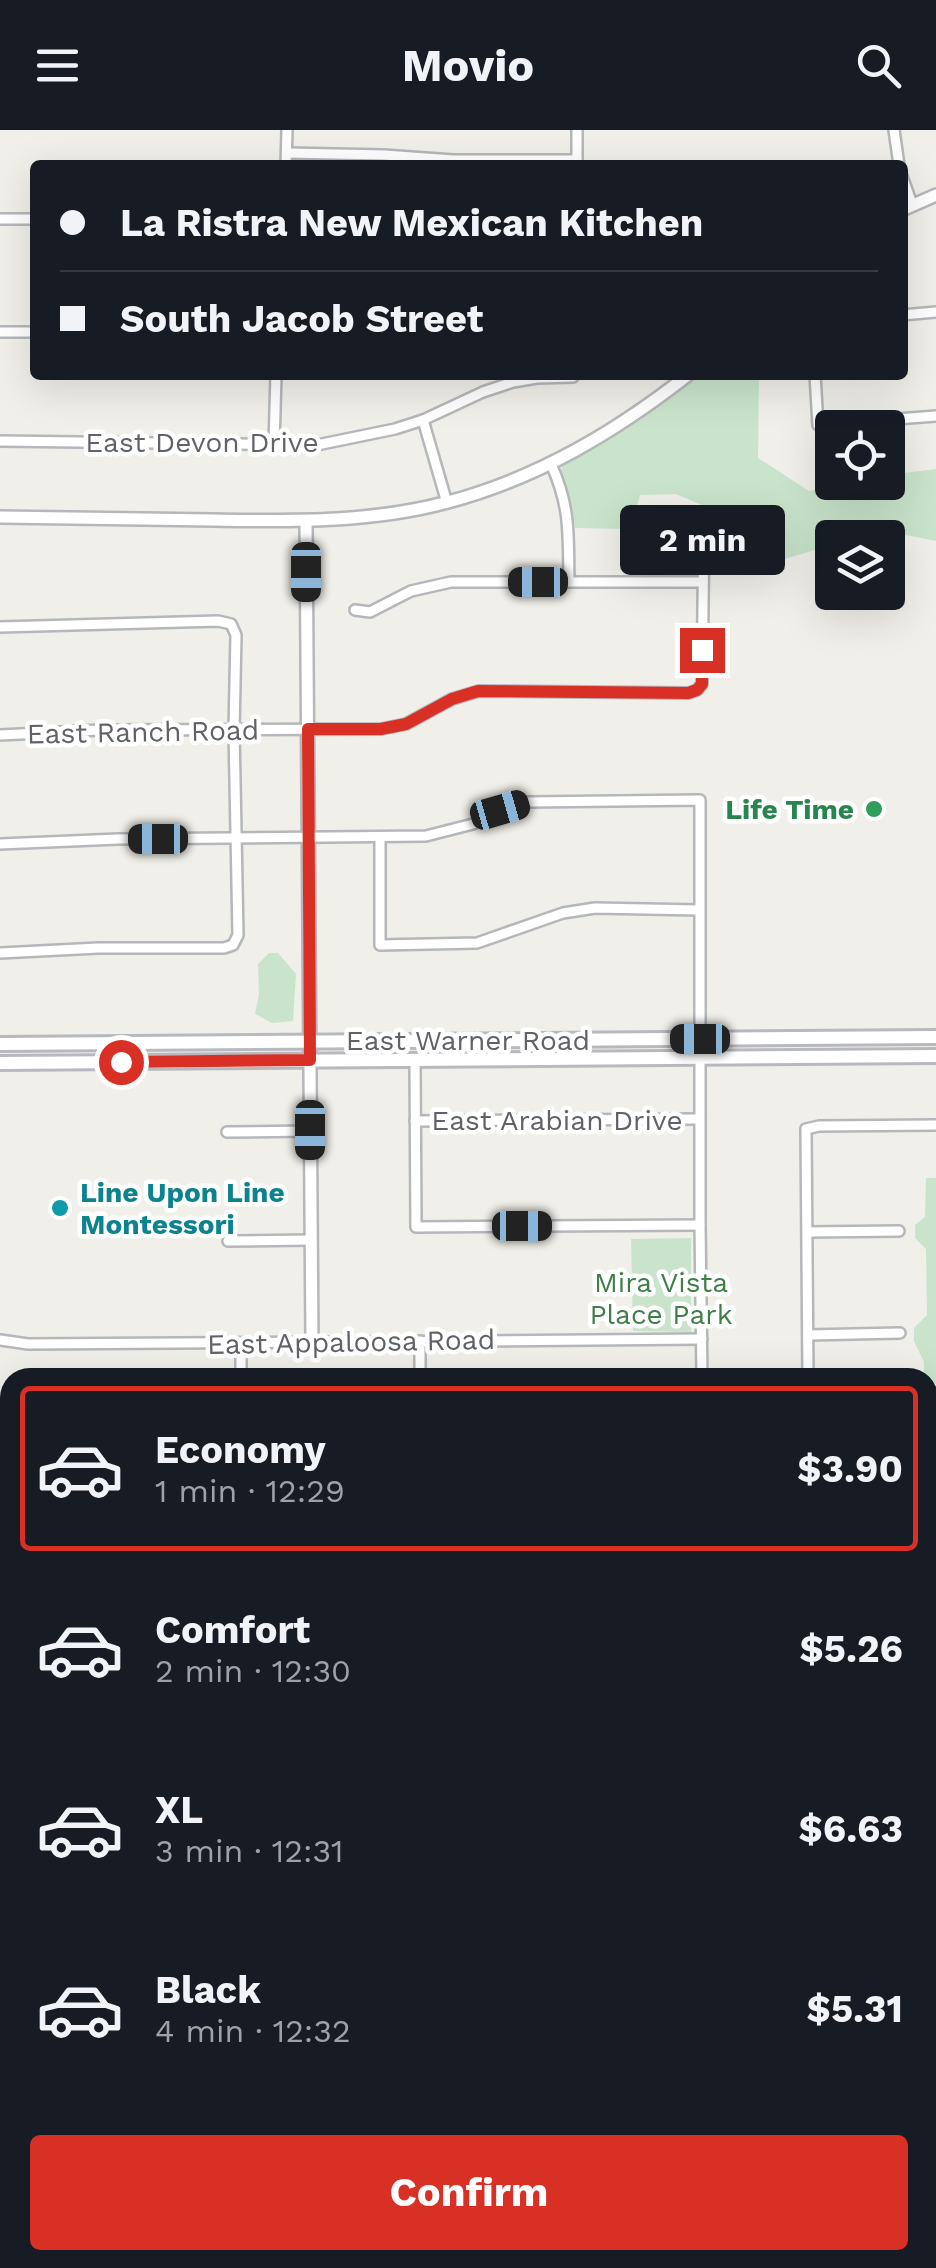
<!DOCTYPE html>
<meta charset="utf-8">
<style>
:root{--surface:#171b24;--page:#20242c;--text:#f1f3f6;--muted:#9ea1a6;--line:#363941;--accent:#d93025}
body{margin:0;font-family:"Work Sans",sans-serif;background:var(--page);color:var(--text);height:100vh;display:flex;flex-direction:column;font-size:38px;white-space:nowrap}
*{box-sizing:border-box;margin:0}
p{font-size:32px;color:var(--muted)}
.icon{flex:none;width:55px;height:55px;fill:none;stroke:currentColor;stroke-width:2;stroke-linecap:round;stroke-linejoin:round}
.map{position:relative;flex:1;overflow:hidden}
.details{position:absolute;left:0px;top:1238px;width:938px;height:902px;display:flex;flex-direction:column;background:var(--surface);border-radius:30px 30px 0 0;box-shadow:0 10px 40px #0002}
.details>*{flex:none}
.guide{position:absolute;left:30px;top:30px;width:878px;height:220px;border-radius:10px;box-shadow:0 10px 40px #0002;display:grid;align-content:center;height:220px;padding:0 30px;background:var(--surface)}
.fabs{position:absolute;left:815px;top:280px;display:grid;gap:20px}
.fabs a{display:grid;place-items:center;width:90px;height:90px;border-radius:10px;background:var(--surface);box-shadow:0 10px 40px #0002;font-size:50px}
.end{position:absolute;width:45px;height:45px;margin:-22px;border:12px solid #d93025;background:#fff;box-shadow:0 0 0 5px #fff}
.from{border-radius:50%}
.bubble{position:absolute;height:70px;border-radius:10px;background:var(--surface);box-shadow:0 10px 40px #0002;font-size:32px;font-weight:700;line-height:70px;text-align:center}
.car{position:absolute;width:30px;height:60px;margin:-30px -15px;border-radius:12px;box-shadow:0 0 8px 2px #0007;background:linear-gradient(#222 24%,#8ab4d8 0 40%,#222 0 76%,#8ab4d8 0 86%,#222 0)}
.guide b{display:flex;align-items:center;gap:35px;height:95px;font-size:38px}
.guide b+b{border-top:2px solid var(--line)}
.guide i{width:25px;height:25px;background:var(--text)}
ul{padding:18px 0 0;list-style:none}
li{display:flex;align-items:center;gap:30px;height:165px;margin:0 20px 15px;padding:0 10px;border:5px solid transparent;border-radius:10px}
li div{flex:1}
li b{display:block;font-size:38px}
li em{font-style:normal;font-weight:700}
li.on{border-color:var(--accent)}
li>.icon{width:90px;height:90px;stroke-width:1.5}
.primary-button{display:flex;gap:20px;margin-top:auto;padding:20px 30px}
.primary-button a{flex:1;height:115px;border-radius:10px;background:var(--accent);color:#fff;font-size:40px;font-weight:700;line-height:115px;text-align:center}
header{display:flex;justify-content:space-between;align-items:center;height:130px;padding:0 30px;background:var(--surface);font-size:45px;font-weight:700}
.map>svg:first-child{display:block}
</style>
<header><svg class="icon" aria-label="menu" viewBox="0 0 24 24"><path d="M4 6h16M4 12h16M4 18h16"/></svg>Movio<svg class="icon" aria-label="search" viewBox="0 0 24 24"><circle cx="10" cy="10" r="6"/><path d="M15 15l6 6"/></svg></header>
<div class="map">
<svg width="936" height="2138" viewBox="0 0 936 2138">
<rect width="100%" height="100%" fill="#f0efe9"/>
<g fill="#c9e4cb">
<path d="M 699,245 L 759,245 L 758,328 L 809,361 L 850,353 L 888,352 L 888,345 L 936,339 L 936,411 L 896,403 L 864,407 L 832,408 L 832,415 L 758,437 L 757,423 L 709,422 C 713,405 732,385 703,379 L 702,375 L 676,364 L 640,365 L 631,399 L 575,398 L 573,381 L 561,342 L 562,336 L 640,290 Z"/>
<path d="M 269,823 L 278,823 L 296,844 L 293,891 L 272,893 L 255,884 L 259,864 L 258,834 Z"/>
<path d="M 926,1048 L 936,1048 L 936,1254 L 928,1254 L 928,1248 L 924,1247 L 924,1232 L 914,1211 L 914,1198 L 927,1185 L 926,1119 L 915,1108 L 915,1095 L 925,1087 Z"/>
<path d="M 691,1108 L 691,1202 L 633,1201 L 631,1109 Z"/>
</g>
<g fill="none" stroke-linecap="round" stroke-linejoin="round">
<g stroke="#b3d3f6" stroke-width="9">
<path d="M 928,1788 L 936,1778"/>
<path d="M 706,2138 L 710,2130"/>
</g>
<defs>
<g id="minor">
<path d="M 894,0 L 899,35"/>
<path d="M 287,23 L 384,25 L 453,30 L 577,30"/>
<path d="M 577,32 L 577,0"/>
<path d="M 286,35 L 287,0"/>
<path d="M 902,46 L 912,74"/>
<path d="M 0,89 L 35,89"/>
<path d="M 902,185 L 936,182"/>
<path d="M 0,202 L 35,202"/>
<path d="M 815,245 L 818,295 L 936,286"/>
<path d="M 423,290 L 447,373"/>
<path d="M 0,311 L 317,315 L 395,299 L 423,290 L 483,262 L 513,252 L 537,248 L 573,247 L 573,245"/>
<path d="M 274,315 L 276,245"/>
<path d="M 551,334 C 571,378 568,405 569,452"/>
<path d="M 355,480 L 370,482 L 411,461 L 451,452 L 702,452"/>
<path d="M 0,497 L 218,491 L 231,494 L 236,505 L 234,600 L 238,805 L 233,815 L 224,818 L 98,818 L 0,823"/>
<path d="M 0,605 L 100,600 L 381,599 L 406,594 L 452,569 L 479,561 L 689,563 L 697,560 L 702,554 L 704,397"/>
<path d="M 380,707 L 380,815 L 477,813 L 563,783 L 595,778 L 699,780"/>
<path d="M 0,714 L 118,709 L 426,706 L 473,694 L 500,680 L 528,672 L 700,670 L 700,1095 L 702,1248"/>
<path d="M 415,930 L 416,1097 L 700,1095"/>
<path d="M 415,991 L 699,989"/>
<path d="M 227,1002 L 311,1001"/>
<path d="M 808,1102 L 899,1101"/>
<path d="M 228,1111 L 311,1110"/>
<path d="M 808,1205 L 900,1203"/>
<path d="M 0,1210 L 28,1214 C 253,1214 477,1210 702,1209"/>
<path d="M 420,1211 L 420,1248"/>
<path d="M 241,1214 L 241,1248"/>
<path d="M 808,1248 L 806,999 L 819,996 L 936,995"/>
<path d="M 0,1315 L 10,1315"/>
<path d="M 0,1508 L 10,1508"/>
<path d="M 0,1617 L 10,1616"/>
<path d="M 928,1650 L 936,1647"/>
<path d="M 0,1683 L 7,1683 L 6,1812 L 10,1824"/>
<path d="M 928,1907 L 936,1897"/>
<path d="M 0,1991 L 10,1999"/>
<path d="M 928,2116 L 936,2092"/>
<path d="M 187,2130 L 198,2138"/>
<path d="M 500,2130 L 510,2138"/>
<path d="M 915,2130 L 936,2135"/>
<path d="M 619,2138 L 623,2130"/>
<path d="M 794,2138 L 797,2130"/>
</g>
<g id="tertiary">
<path d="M 902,80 L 936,65"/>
<path d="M 0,387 C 71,388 142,389 213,390 C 293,391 370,393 448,372 C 538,348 615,302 688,245"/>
<path d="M 306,391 L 312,1213"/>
</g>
<g id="secondary">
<path d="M 0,914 L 936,907"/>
<path d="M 0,933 L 936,926"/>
</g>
</defs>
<use href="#minor" stroke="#b5b7bb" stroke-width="14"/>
<use href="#tertiary" stroke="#b5b7bb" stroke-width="16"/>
<use href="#secondary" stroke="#b7b9be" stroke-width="18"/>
<use href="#minor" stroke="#fff" stroke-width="9"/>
<use href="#tertiary" stroke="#fff" stroke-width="11"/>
<use href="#secondary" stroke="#fff" stroke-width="12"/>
</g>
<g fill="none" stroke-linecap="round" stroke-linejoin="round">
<path stroke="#d93025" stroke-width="12" d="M 121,932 L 310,930 L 308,599 L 381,599 L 406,594 L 452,569 L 478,561 L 688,563 L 697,560 L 702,554 L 702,520"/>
</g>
<circle fill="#2e9e5b" stroke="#fff" stroke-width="4" cx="874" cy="679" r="10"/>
<circle fill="#0f9aa8" stroke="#fff" stroke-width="4" cx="60" cy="1078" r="10"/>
<g text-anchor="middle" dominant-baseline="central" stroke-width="9" stroke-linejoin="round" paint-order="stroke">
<g font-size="28" fill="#606267" stroke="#fff">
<text x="202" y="312">East Devon Drive</text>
<text transform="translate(143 602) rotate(-1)">East Ranch Road</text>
<text x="468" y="910">East Warner Road</text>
<text x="557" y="990">East Arabian Drive</text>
<text transform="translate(351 1212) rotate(-1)">East Appaloosa Road</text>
</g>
<g font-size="28" font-weight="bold" fill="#27864d" stroke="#fff" text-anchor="end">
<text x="854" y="679">Life Time</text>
</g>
<g font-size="28" font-weight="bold" fill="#0d838f" stroke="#fff" text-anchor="start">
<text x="80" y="1062">Line Upon Line<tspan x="80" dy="32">Montessori</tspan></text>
</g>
<g font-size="28" fill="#3f7f47" stroke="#fff">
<text x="661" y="1152">Mira Vista<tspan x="661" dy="32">Place Park</tspan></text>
</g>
</g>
</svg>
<div class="fabs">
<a><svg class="icon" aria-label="locate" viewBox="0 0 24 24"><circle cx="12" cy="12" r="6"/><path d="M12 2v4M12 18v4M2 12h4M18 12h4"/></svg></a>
<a><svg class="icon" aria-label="layers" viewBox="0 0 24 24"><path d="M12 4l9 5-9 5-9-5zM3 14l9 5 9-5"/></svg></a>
</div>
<i class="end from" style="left:121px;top:932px"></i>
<i class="end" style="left:702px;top:520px"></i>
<div class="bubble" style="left:620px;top:375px;width:165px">2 min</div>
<i class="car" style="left:306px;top:442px;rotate:180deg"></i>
<i class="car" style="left:538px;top:452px;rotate:270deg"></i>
<i class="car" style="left:500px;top:680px;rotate:74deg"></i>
<i class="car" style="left:158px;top:709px;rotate:270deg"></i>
<i class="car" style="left:700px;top:909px;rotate:270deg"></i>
<i class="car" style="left:310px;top:1000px;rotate:180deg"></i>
<i class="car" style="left:522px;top:1096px;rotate:90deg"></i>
<div class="guide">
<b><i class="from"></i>La Ristra New Mexican Kitchen</b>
<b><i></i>South Jacob Street</b>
</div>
<section class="details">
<ul>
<li class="on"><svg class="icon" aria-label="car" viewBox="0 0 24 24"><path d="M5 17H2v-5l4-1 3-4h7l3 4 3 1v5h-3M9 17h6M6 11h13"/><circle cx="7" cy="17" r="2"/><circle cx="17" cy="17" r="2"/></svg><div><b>Economy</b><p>1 min · 12:29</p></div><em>$3.90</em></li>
<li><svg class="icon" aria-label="car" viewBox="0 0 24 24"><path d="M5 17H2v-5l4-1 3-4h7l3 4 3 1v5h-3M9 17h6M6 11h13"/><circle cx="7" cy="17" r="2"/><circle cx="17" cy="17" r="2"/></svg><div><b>Comfort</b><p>2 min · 12:30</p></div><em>$5.26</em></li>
<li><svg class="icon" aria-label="car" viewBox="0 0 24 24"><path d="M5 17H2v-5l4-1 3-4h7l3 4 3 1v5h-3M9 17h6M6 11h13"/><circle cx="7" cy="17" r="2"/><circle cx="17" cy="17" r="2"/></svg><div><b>XL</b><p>3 min · 12:31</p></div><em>$6.63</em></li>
<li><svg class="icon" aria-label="car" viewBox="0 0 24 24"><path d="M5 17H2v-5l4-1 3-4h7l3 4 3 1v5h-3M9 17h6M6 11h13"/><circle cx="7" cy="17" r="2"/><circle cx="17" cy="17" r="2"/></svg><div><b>Black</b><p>4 min · 12:32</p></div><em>$5.31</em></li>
</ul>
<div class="primary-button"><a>Confirm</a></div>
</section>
</div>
